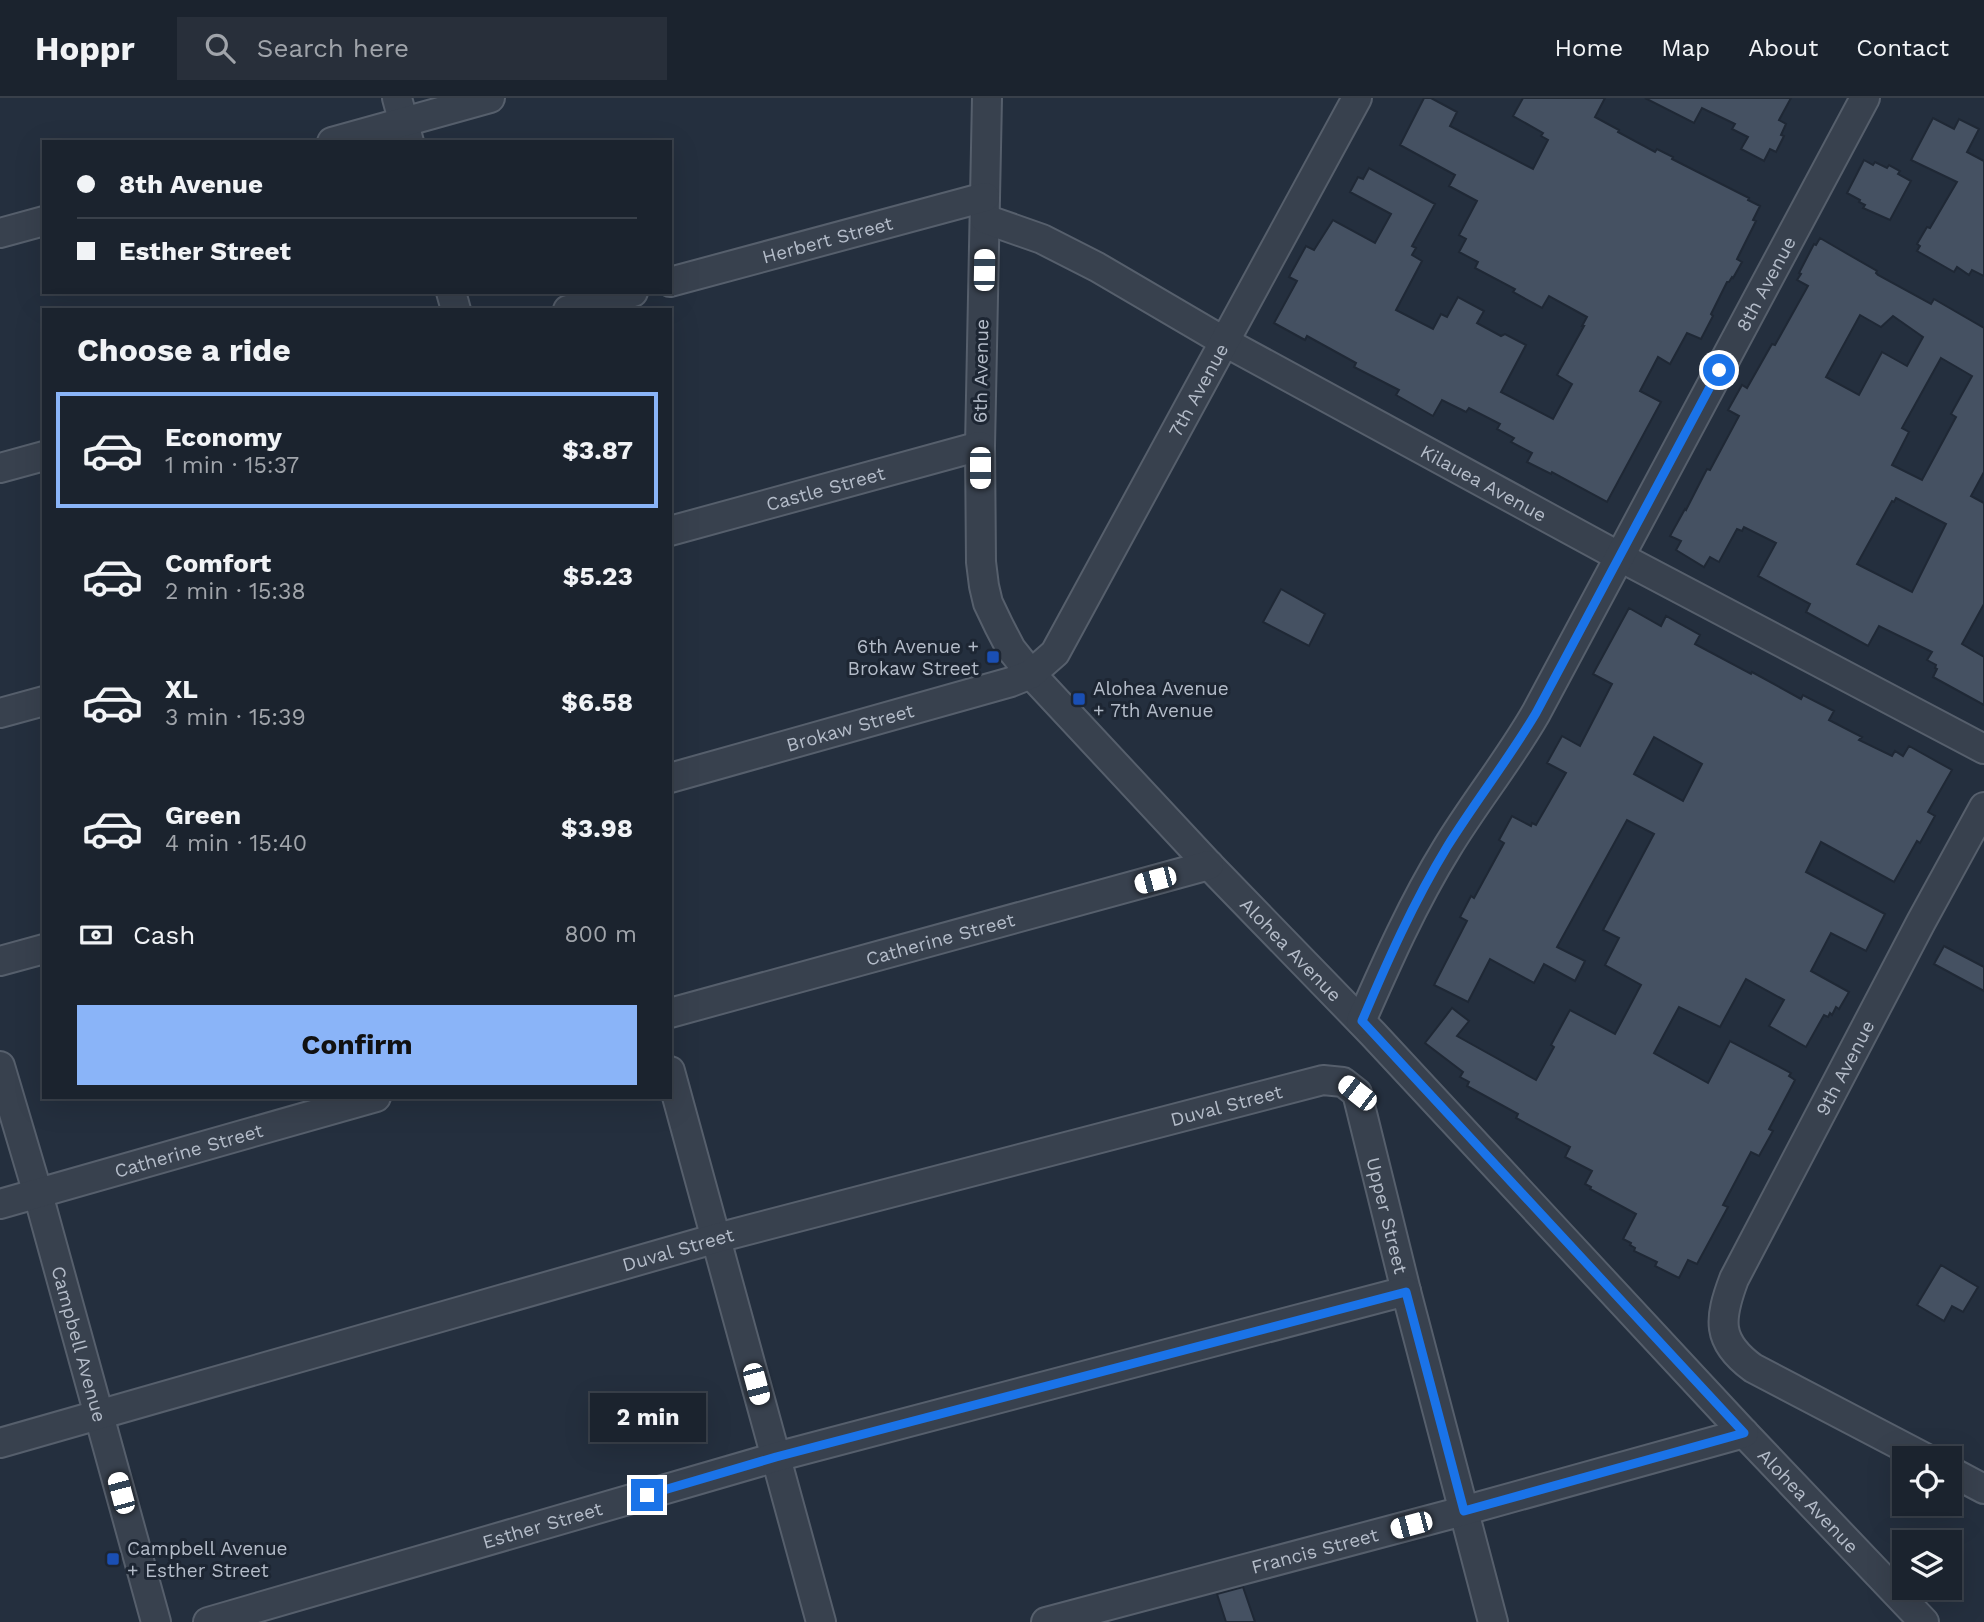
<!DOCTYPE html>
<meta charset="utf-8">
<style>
:root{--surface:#1b232e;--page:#282f3a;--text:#f1f3f6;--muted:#a0a4aa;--line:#39404a;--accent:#8ab4f8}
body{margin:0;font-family:"Work Sans",sans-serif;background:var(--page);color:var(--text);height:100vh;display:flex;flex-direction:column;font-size:26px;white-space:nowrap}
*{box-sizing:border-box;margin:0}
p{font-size:23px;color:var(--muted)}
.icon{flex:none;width:38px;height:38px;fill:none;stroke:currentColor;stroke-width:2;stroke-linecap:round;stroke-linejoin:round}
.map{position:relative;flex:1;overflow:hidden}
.drawer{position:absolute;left:42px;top:210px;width:630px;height:791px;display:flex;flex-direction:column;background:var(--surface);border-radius:0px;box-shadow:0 7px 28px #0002,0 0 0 2px var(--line)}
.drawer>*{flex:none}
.top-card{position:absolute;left:42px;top:42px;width:630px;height:154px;border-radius:0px;box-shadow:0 7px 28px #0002,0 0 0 2px var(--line);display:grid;align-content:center;height:154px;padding:0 35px;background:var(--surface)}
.controls{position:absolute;left:1892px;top:1348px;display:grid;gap:14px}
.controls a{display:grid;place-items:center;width:70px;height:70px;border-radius:0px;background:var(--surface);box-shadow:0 7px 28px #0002,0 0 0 2px var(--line);font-size:35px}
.end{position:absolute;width:32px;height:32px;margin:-16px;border:9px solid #1a73e8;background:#fff;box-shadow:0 0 0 4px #fff}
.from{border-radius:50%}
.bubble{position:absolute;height:49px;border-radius:0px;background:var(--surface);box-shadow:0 7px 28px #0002,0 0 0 2px var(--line);font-size:23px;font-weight:700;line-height:49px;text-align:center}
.car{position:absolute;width:21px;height:42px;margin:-21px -10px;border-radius:9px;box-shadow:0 0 5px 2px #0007;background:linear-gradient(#fff 24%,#345 0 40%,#fff 0 76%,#345 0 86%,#fff 0)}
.top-card b{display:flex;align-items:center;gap:24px;height:66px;font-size:26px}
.top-card b+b{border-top:2px solid var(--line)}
.top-card i{width:18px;height:18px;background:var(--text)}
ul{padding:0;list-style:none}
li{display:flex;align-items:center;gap:21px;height:116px;margin:0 14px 10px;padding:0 21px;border:4px solid transparent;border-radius:0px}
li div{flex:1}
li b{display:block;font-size:26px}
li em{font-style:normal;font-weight:700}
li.current{border-color:var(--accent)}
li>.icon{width:63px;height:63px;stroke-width:1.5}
h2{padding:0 35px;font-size:32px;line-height:84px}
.pay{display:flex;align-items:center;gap:18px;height:77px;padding:0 35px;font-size:26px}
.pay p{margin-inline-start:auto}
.action{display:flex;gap:14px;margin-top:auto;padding:14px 35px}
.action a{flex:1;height:80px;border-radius:0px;background:var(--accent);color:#111;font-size:28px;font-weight:700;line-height:80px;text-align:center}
header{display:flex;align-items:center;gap:42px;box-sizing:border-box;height:98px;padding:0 35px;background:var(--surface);border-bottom:2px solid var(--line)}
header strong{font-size:33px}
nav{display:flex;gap:38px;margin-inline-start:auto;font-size:24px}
.search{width:490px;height:63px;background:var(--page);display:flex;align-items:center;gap:18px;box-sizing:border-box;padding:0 24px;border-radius:0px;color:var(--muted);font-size:26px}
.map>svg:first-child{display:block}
</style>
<header>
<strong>Hoppr</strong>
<div class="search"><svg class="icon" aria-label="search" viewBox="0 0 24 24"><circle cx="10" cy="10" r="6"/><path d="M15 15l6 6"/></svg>Search here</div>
<nav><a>Home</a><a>Map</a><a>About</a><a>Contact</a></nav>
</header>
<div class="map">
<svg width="1984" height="1524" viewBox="0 0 1984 1524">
<rect width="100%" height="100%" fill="#242f3e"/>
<g fill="#455162" stroke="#1f2835" stroke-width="2" fill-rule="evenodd">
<path d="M 1424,0 L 1431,0 L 1457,14 L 1450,28 L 1533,71 L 1548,42 L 1541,38 L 1543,35 L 1513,18 L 1523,0 L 1605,0 L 1595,19 L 1619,32 L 1618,34 L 1655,54 L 1657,51 L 1673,59 L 1672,61 L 1749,100 L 1748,102 L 1760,108 L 1753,122 L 1756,123 L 1737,161 L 1742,164 L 1733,180 L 1732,179 L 1729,184 L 1727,184 L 1711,216 L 1713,218 L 1701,241 L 1687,235 L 1670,266 L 1658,259 L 1640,293 L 1661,304 L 1607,404 L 1552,374 L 1551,376 L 1527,364 L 1532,355 L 1511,344 L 1514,340 L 1497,331 L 1500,326 L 1469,310 L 1466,314 L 1442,302 L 1433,318 L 1396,297 L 1399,292 L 1354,269 L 1356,265 L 1307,238 L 1305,242 L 1274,225 L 1297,183 L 1289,179 L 1306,148 L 1314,152 L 1333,122 L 1375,145 L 1391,116 L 1350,94 L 1358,79 L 1363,81 L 1369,70 L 1435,106 L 1412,148 L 1416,150 L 1412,157 L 1422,163 L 1396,212 L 1433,231 L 1441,216 L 1447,219 L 1458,199 L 1484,213 L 1477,225 L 1501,238 L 1505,236 L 1526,247 L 1501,294 L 1553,321 L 1572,286 L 1557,277 L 1584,228 L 1582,228 L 1587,219 L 1549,198 L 1542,210 L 1513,194 L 1515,191 L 1475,170 L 1478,164 L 1459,154 L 1466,141 L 1459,137 L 1477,103 L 1449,88 L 1455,77 L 1400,47 Z"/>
<path d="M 1645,0 L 1791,0 L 1779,22 L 1786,26 L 1781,37 L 1784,38 L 1776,54 L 1770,51 L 1764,63 L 1741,51 L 1748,39 L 1732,31 L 1735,26 L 1702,10 L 1694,25 Z"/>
<path d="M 1933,20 L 1954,31 L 1959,21 L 1979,31 L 1967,54 L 1984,63 L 1984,178 L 1972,172 L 1969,177 L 1957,169 L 1954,174 L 1917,153 L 1920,148 L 1917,146 L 1927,129 L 1930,130 L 1957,84 L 1911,62 Z"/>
<path d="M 1864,62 L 1873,67 L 1875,64 L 1887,70 L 1889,67 L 1900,73 L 1898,76 L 1911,83 L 1890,122 L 1863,110 L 1865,107 L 1859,104 L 1860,102 L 1847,95 Z"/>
<path d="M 1820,140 L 1877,173 L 1876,175 L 1878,177 L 1931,206 L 1934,201 L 1984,230 L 1984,374 L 1971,398 L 1984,405 L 1984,506 L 1962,546 L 1984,559 L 1984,607 L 1933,579 L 1937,571 L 1935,570 L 1936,567 L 1927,562 L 1932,554 L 1879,528 L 1868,548 L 1806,514 L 1810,506 L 1758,478 L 1776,445 L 1744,429 L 1742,433 L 1737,431 L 1719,464 L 1710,459 L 1704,469 L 1676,452 L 1681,443 L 1670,438 L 1685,411 L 1686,412 L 1707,371 L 1710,372 L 1739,318 L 1728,312 L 1742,287 L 1747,290 L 1772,246 L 1775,247 L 1808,188 L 1797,182 L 1801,176 L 1799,175 L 1814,146 L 1816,147 ZM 1860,217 L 1881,229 L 1893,218 L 1923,239 L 1907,268 L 1882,254 L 1859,297 L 1826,279 ZM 1941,260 L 1972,278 L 1951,316 L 1956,319 L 1922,382 L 1892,367 L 1909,334 L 1902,330 ZM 1896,400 L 1946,426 L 1912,494 L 1857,466 L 1892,403 L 1894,404 Z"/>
<path d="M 1281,491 L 1325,516 L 1309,548 L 1263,524 Z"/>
<path d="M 1629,510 L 1661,528 L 1666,518 L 1700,537 L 1695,546 L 1751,576 L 1752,574 L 1801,601 L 1803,597 L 1834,613 L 1829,622 L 1862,639 L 1859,642 L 1892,658 L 1895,653 L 1903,658 L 1909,648 L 1952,672 L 1928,714 L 1935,718 L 1920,745 L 1917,743 L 1894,784 L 1821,744 L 1806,774 L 1885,816 L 1866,853 L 1831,835 L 1811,873 L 1849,894 L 1839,911 L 1836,909 L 1832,917 L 1830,915 L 1828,919 L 1824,917 L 1806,949 L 1769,928 L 1784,902 L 1746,881 L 1720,929 L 1679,909 L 1654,955 L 1708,985 L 1730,943 L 1791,975 L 1789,978 L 1795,982 L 1769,1031 L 1773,1033 L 1759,1058 L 1751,1054 L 1723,1107 L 1728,1109 L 1697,1166 L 1688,1162 L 1679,1180 L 1655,1168 L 1657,1164 L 1634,1153 L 1635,1150 L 1630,1147 L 1631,1145 L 1623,1141 L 1636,1116 L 1590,1091 L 1591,1089 L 1585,1086 L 1592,1073 L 1565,1059 L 1570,1049 L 1516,1020 L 1518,1016 L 1467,988 L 1469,984 L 1460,979 L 1463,974 L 1425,945 L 1452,910 L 1469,923 L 1457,938 L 1536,982 L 1554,949 L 1551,947 L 1570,912 L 1615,936 L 1641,887 L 1605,867 L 1619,840 L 1603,832 L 1654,736 L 1627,722 L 1557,849 L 1585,863 L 1575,883 L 1544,866 L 1534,885 L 1490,861 L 1468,904 L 1434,887 L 1467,823 L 1460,819 L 1471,798 L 1474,800 L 1504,745 L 1499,742 L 1512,718 L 1531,728 L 1532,725 L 1536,727 L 1566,675 L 1547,665 L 1562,638 L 1580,648 L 1612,586 L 1593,576 ZM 1654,639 L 1702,666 L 1683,703 L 1634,676 Z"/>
<path d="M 1944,848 L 1984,869 L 1984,893 L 1934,866 Z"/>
<path d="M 1941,1167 L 1978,1189 L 1963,1214 L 1952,1208 L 1944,1223 L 1917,1207 Z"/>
<path d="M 1243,1489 L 1255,1524 L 1226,1524 L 1217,1496 Z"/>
</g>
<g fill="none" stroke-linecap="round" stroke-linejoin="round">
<defs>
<g id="minor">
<path d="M 397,0 L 409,44"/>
<path id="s1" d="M 987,0 L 980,348 L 981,464 L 984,488 L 988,505 L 999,528 L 1011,551 L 1031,576 L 1209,767 L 1373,936 L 1744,1335 L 1924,1524"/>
<path d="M 332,44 L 490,0"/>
<path id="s2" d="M 985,121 L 1042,141 L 1097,169 L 1225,244 L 1620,459 L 1984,651"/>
<path d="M 0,135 L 44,123"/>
<path id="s3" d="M 670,184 L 985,99"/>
<path d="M 451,194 L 456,212"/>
<path d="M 568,212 L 633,194"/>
<path d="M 0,370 L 44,358"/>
<path id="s4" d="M 670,433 L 980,348"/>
<path d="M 0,615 L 44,603"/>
<path id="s5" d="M 670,680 L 1011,584 L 1031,576 L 1055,555 L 1357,0"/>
<path d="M 0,863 L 44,851"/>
<path id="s6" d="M 670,915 L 1209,767"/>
<path id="s7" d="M 1361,923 C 1387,864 1413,805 1447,750 C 1475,704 1509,662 1536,615 L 1865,0"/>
<path id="s8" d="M 0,968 L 38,1096 L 156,1524"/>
<path d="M 670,973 L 821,1524"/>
<path id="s9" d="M 0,1106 L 376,999"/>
<path id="s10" d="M 0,1345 L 717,1140 L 1323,982 L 1343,984 L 1357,995 L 1406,1193 L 1493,1524"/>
<path id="s11" d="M 1925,1360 L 1753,1270 C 1716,1243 1719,1221 1734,1181 L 1921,824 L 1984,709"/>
<path d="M 1950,1373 L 1984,1391"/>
<path id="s12" d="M 208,1524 L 776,1359 L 1406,1193"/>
<path id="s13" d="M 1046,1524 L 1463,1413 L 1744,1335"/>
</g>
</defs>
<use href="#minor" stroke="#565f6c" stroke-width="32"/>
<use href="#minor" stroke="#38414e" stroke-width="28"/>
</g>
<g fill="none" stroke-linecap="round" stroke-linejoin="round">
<path stroke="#1a73e8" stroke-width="9" d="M 647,1397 L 776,1359 L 1406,1194 L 1464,1413 L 1744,1335 L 1362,923 C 1387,864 1413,805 1447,749 C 1475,704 1508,662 1536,615 L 1719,272"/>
</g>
<g fill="#1a4fb4" stroke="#1d2633" stroke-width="2.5">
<rect x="986" y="552" width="14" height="14" rx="3.5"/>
<rect x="1072" y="594" width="14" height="14" rx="3.5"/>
<rect x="106" y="1454" width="14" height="14" rx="3.5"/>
</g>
<g text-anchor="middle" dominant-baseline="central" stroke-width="6" stroke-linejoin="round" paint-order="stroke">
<g font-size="19" fill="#b4bcc9" stroke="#1d2633">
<text stroke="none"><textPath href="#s3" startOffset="163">Herbert Street</textPath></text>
<text stroke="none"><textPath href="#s7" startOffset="842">8th Avenue</textPath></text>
<text transform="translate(981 273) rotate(-89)">6th Avenue</text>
<text stroke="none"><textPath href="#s5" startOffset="707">7th Avenue</textPath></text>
<text stroke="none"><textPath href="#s2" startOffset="565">Kilauea Avenue</textPath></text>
<text stroke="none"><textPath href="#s4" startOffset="161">Castle Street</textPath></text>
<text stroke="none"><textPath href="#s5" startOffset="187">Brokaw Street</textPath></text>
<text stroke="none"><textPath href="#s6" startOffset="280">Catherine Street</textPath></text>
<text stroke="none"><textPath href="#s1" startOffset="968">Alohea Avenue</textPath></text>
<text stroke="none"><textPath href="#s11" startOffset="534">9th Avenue</textPath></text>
<text stroke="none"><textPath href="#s10" startOffset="1272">Duval Street</textPath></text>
<text stroke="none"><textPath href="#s9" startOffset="196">Catherine Street</textPath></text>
<text stroke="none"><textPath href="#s10" startOffset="1536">Upper Street</textPath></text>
<text stroke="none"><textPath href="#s10" startOffset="705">Duval Street</textPath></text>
<text stroke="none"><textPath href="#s8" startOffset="289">Campbell Avenue</textPath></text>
<text stroke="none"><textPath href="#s1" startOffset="1724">Alohea Avenue</textPath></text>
<text stroke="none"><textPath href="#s12" startOffset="348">Esther Street</textPath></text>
<text stroke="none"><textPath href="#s13" startOffset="278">Francis Street</textPath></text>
</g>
<g font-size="19" fill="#b4bcc9" stroke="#1d2633" text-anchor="start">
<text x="979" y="548" text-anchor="end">6th Avenue +<tspan x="979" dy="22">Brokaw Street</tspan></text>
<text x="1093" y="590">Alohea Avenue<tspan x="1093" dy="22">+ 7th Avenue</tspan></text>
<text x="127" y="1450">Campbell Avenue<tspan x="127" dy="22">+ Esther Street</tspan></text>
</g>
</g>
</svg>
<div class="controls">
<a><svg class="icon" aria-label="locate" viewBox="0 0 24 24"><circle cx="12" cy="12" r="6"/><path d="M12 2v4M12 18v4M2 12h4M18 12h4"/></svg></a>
<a><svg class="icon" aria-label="layers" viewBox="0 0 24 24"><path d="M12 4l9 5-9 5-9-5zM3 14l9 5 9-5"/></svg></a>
</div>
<i class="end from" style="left:1719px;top:272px"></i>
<i class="end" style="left:647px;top:1397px"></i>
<div class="bubble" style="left:590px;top:1295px;width:116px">2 min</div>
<i class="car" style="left:984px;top:172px;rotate:1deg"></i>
<i class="car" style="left:980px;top:370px;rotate:180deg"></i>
<i class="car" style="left:1155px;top:782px;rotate:255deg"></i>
<i class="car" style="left:1357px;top:995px;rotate:308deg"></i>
<i class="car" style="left:756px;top:1286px;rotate:165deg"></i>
<i class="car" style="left:121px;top:1395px;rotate:345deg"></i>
<i class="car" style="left:1411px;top:1427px;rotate:255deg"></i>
<div class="top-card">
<b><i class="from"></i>8th Avenue</b>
<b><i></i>Esther Street</b>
</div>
<section class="drawer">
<h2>Choose a ride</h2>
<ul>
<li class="current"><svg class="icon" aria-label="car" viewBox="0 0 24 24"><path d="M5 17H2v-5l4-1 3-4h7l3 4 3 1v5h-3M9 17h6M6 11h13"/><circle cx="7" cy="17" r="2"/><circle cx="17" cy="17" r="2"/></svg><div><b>Economy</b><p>1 min · 15:37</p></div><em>$3.87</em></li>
<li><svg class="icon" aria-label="car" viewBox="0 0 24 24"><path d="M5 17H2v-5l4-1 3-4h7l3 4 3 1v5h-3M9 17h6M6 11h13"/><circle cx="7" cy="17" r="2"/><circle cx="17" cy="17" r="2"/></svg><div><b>Comfort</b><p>2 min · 15:38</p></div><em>$5.23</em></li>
<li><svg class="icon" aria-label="car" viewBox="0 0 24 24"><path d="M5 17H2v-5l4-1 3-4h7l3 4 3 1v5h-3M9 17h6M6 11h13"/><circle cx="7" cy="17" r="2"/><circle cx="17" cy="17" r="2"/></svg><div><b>XL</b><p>3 min · 15:39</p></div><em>$6.58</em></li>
<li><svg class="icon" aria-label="car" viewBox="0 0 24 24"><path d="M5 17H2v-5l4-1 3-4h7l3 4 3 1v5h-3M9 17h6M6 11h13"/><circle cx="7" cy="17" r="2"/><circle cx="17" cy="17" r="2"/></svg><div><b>Green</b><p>4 min · 15:40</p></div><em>$3.98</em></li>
</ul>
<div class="pay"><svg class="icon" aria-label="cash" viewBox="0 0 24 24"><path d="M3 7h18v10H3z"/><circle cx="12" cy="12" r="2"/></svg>Cash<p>800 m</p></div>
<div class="action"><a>Confirm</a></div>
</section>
</div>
